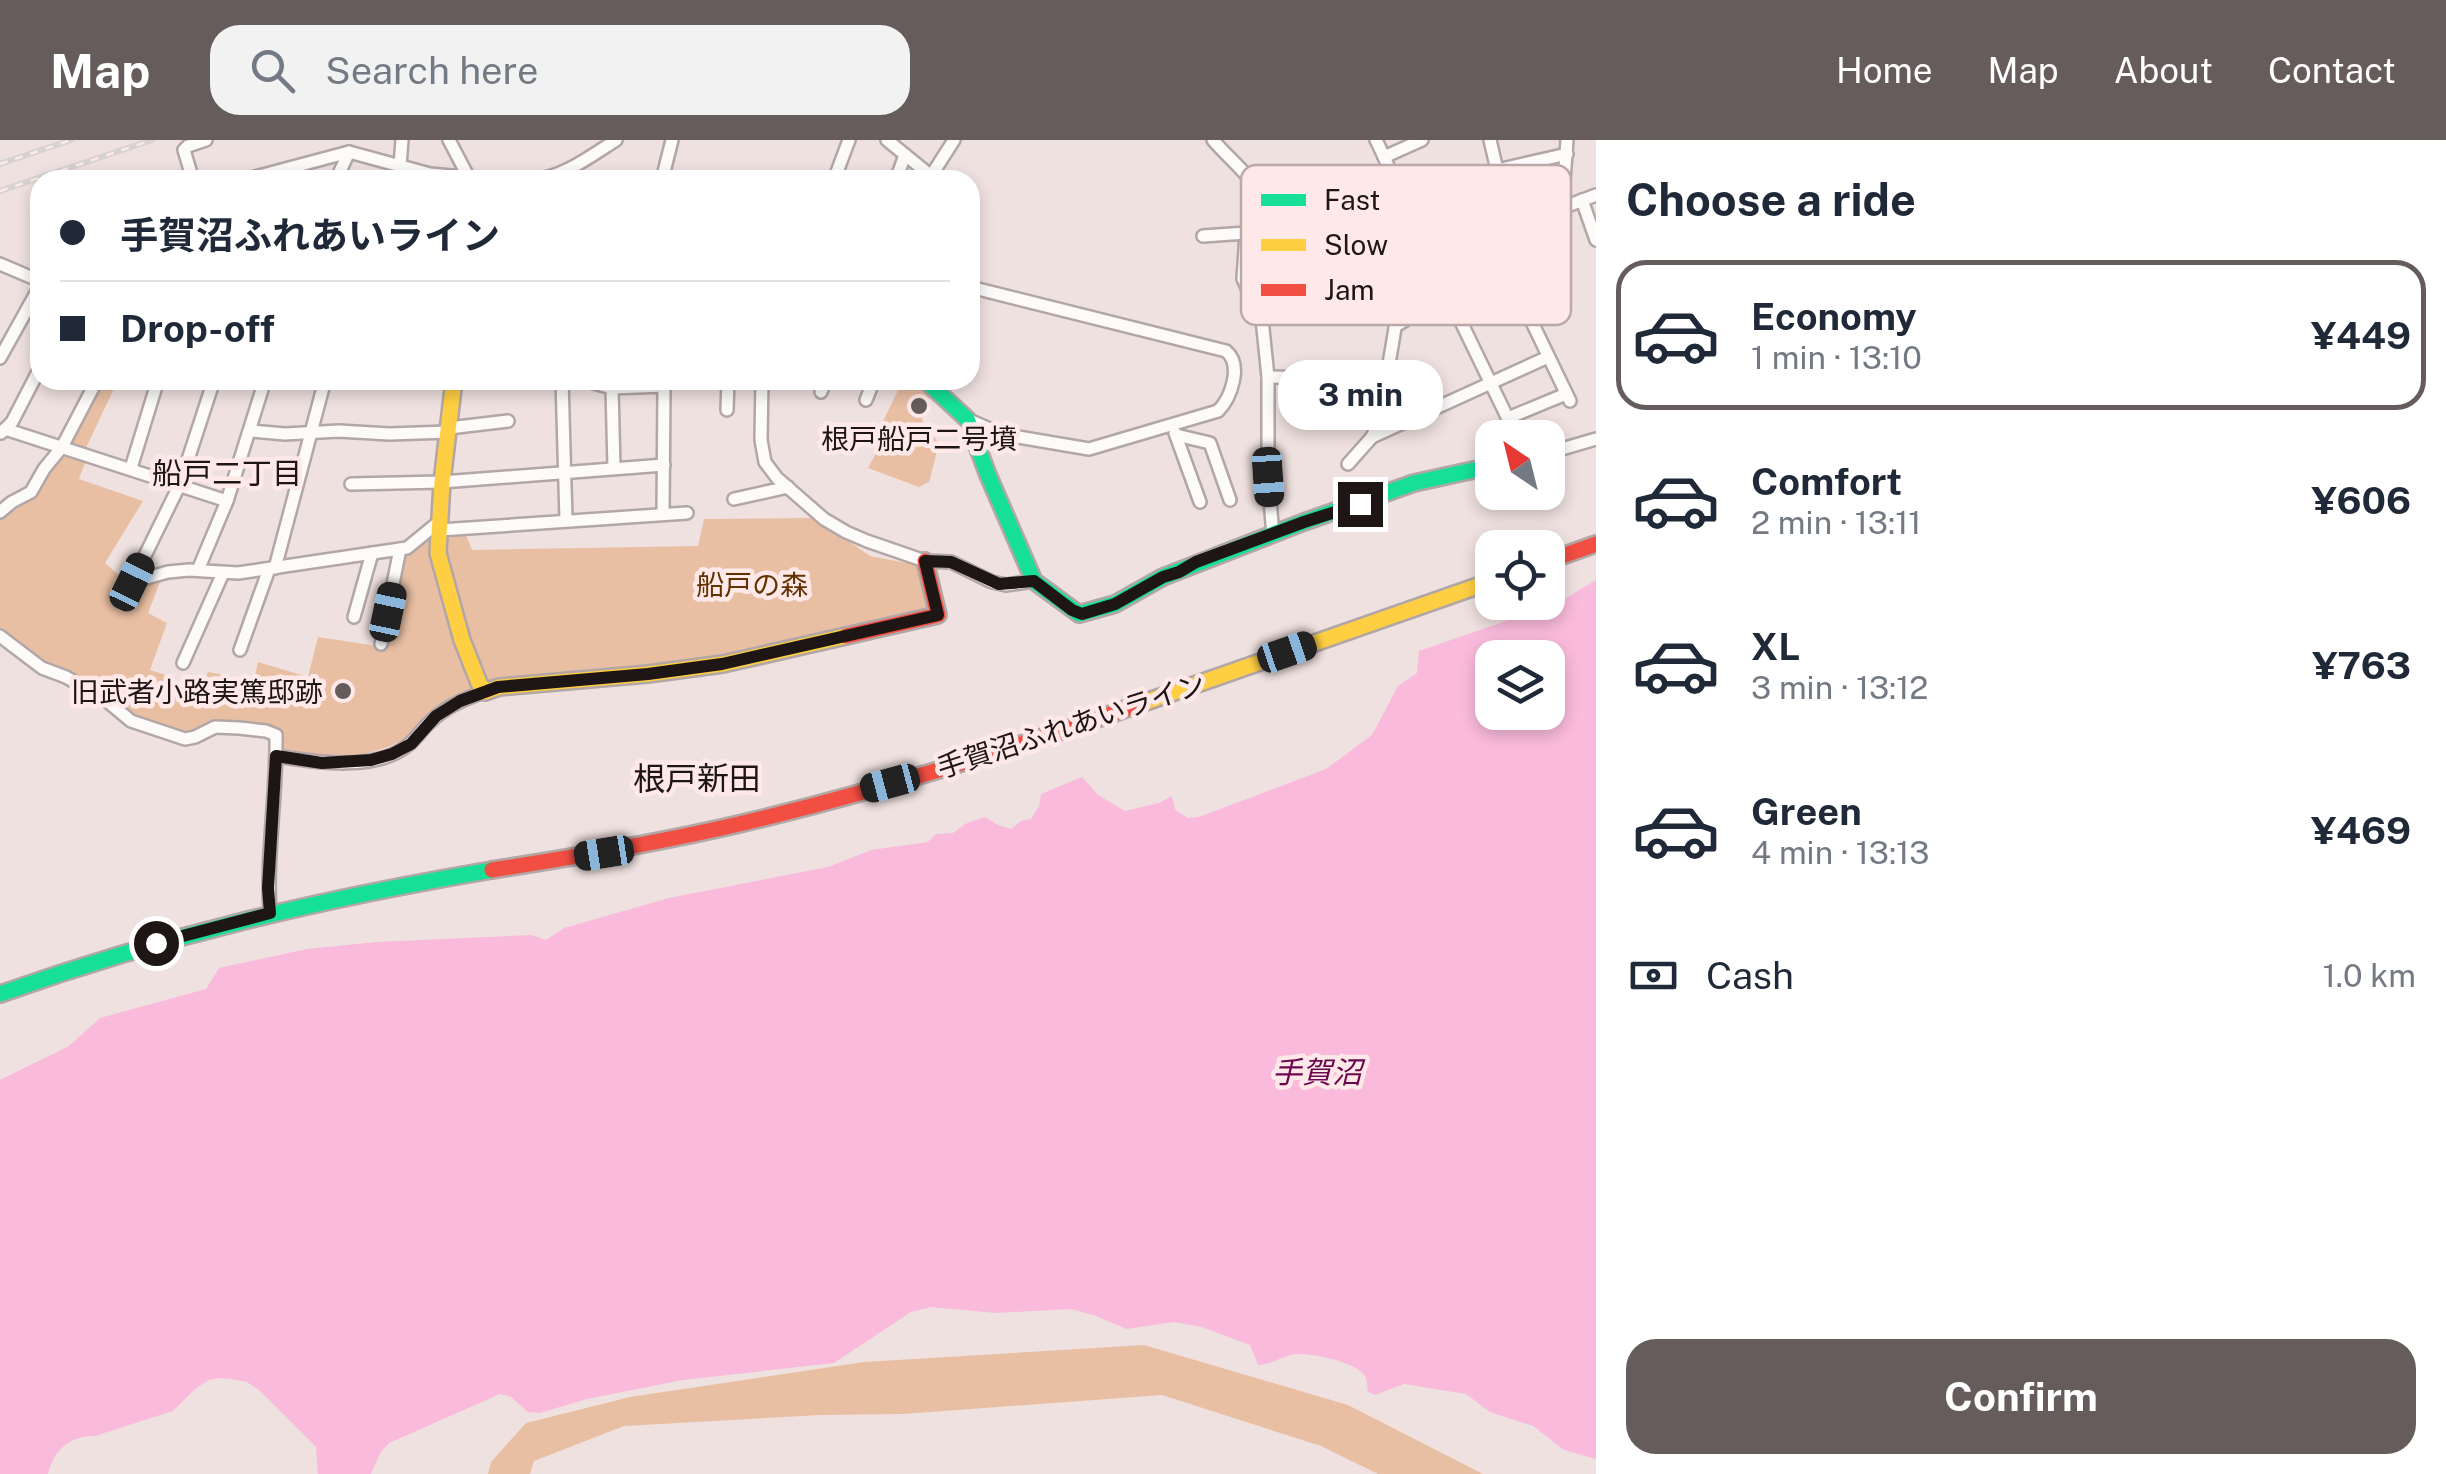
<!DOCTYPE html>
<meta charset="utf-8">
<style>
:root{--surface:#fff;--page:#f2f2f3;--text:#1f2937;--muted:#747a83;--line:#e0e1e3;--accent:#675c5c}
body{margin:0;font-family:"Public Sans","Noto Sans JP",sans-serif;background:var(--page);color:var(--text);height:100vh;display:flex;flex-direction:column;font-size:38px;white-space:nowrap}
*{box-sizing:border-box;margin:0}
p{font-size:32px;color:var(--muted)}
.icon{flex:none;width:55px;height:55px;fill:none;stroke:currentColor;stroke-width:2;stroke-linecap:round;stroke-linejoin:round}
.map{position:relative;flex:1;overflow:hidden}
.side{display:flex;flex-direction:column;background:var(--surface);width:850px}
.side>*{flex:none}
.guide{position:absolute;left:30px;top:30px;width:950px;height:220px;border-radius:30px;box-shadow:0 5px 15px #0003;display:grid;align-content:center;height:220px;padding:0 30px;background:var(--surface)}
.needle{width:65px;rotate:325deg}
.fabs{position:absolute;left:1475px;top:280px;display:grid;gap:20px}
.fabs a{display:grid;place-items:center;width:90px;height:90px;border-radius:20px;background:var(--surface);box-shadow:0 5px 15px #0003;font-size:50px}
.end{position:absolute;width:45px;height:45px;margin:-22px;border:12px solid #1e1515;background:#fff;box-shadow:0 0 0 5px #fff}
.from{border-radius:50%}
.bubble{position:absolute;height:70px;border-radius:30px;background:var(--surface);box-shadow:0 5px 15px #0003;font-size:32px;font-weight:700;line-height:70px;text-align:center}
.car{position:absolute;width:30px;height:60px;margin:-30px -15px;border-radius:12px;box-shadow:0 0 8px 2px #0007;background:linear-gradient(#222 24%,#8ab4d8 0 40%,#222 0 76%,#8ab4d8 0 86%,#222 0)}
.guide b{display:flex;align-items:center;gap:35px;height:95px;font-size:38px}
.guide b+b{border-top:2px solid var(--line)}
.guide i{width:25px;height:25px;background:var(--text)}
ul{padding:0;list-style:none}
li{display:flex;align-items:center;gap:30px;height:150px;margin:0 20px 15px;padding:0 10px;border:5px solid transparent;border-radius:30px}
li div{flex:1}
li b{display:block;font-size:38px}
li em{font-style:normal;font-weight:700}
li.active{border-color:var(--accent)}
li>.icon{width:90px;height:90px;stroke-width:1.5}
h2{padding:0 30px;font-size:45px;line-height:120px}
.pay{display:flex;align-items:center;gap:25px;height:110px;padding:0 30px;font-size:38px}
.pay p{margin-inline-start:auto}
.cta{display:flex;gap:20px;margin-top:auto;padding:20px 30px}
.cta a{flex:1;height:115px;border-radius:30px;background:var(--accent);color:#fff;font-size:40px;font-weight:700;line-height:115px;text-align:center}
header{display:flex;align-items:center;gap:60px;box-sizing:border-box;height:140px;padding:0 50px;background:var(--accent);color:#fff}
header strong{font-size:48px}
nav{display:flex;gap:55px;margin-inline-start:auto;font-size:35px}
.search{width:700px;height:90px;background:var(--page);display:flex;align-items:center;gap:25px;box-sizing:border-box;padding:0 35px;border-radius:30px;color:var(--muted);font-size:38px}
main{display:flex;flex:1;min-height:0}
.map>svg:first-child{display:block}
</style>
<header>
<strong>Map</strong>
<div class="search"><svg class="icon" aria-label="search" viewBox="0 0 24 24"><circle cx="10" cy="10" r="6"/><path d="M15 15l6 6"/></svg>Search here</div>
<nav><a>Home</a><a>Map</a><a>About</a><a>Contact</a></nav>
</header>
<main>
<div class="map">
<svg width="1596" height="1334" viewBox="0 0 1596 1334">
<rect width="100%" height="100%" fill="#efe1df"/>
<g fill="#e9bfa4">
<path d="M 99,240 L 118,240 L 85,310 L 66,305 Z"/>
<path d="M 903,240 L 918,240 L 931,252 L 922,280 L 939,304 L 929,342 L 919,347 L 868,328 L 879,308 L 873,302 Z"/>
<path d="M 63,314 L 86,320 L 79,339 L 143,361 L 105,423 L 131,446 L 162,437 L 148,473 L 167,483 L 150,530 L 169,536 L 168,553 L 196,564 L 208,532 L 254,541 L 258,522 L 308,537 L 318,497 L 384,507 L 405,412 L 436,394 L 476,549 C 443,572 409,604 368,613 C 340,620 311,616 282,612 L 277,591 L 211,584 L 187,593 L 137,576 L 113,559 L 43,525 L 0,492 L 0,379 L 8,371 L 30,361 Z"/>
<path d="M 815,378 L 870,416 L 917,425 L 933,470 L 728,518 L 488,547 L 465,498 L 443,413 L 445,398 L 466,395 L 472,410 L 698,406 L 704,379 Z"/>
<path d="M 1144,1205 L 1348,1265 L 1483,1334 L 1378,1334 L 1321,1306 L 1162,1255 L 903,1274 L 820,1275 L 624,1286 L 534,1321 L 530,1334 L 488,1334 L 491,1322 L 526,1283 L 630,1257 L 864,1222 Z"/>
</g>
<path fill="#fabadc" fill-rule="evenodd" d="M 1596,440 L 1596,1319 L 1564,1310 L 1533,1286 L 1490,1272 L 1466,1254 L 1404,1244 L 1375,1255 L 1368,1252 C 1367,1247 1368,1241 1365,1236 C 1357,1222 1312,1213 1297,1214 C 1283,1215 1272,1225 1258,1225 L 1250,1205 L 1202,1187 L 1174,1182 L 1127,1189 L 1096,1176 L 1071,1169 L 996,1173 L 931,1167 L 911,1172 L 834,1223 L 683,1240 L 587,1259 L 540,1273 L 528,1272 L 511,1257 L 500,1254 L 389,1303 L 380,1313 L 371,1334 L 318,1334 L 316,1307 L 260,1251 L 247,1242 L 230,1239 L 217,1238 L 209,1240 L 195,1249 L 173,1271 L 95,1296 C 70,1296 54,1309 48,1334 L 0,1334 L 0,940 L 69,906 L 100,878 L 206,849 L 219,828 L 307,809 L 377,802 L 532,795 L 546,800 L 564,788 L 669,758 L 828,727 L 871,710 L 928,702 L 936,694 L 953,693 L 965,684 L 985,677 L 998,685 L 1011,689 L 1021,681 L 1031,679 L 1039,666 L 1041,654 L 1082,637 L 1098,655 L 1125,671 L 1159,663 L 1172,656 L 1175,670 L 1188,678 L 1199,677 L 1326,629 L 1372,595 L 1398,546 L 1417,533 L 1419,511 L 1558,463 ZM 1492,518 L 1548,518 L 1548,572 L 1492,572 Z"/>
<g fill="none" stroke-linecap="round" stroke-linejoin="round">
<defs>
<g id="street">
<path d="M 449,0 L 470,40"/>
<path d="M 887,0 L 936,40"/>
<path d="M 1213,0 C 1231,21 1255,39 1266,64 L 1277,63 L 1284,82"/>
<path d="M 1490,0 L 1497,30 L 1567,14"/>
<path d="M 1384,17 L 1422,0"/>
<path d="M 400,26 L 402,0"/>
<path d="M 931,36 L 954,0"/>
<path d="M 193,40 L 184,10 L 188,6 L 206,0"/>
<path d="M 244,40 L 349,12 L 430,34 L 493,40"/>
<path d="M 336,40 L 349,12"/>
<path d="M 532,40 C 562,38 591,16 616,0"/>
<path d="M 662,40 L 672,0"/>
<path d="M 834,40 L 849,0"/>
<path d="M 896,40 L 905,15"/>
<path d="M 1455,40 L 1497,30"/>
<path d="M 1582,60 L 1596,100"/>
<path d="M 1562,68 L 1596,55"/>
<path d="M 1246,93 L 1243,139 L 1262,179 L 1268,237 L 1268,337 L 1273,395"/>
<path d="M 1405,94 L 1450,79"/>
<path d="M 1203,96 L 1246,93 L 1284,82 L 1304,79 L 1349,83 L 1402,72"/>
<path d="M 1455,112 L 1469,143"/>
<path d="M 1503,122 L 1570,261"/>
<path d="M 0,124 L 40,141"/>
<path d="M 1401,143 L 1453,113 L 1510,84 L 1523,110"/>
<path d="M 1448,155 L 1510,283"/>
<path d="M 1347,162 L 1398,165"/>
<path d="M 1397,185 L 1542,99 L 1562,68 L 1567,0"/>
<path d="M 0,218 L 40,146"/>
<path d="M 1268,237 L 1324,238"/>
<path d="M 562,240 L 566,380"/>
<path d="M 583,240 L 612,248 L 664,246 L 663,374"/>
<path d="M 762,240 L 761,300 L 765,322 L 777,338 L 824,379 L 846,392 L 867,401 L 925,421 L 951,422 L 992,442 L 1006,445 L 1034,441"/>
<path d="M 612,248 L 614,328"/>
<path d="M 821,252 L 826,240"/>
<path d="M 866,260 L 874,240"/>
<path d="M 727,270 L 728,240"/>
<path d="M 1508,278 L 1566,254"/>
<path d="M 967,279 L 1001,294 L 1089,309 L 1218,271 C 1231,258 1243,225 1226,211 L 970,147"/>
<path d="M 449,288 L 508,281"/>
<path d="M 5,289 L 227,361"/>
<path d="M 250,291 L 285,294 L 339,291 L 389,294 L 448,292"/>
<path d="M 1,293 L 12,282 L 40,228"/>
<path d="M 1175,293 L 1200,362"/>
<path d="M 1176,295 L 1210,303 L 1230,360"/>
<path d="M 1372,297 L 1548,217"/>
<path d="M 1548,313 L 1596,299"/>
<path d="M 1348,324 L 1372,297 L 1376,288 C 1386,242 1395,197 1400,150 C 1402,130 1406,109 1404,88 C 1402,57 1390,28 1376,0"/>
<path d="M 131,328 L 158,240"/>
<path d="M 351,344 L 442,342 L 664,325"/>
<path d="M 734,359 L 788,347"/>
<path d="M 0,372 L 12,362 L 31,352 L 44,329 L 62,307 L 97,240"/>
<path d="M 440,390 L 687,373"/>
<path d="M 400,409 L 407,408 L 440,381"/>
<path d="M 275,428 L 325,240"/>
<path d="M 198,430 L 227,361 L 265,240"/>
<path d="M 132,442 L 168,432 L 189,430 L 238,433 L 400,409 L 381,504"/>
<path d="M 132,442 L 180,344 L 214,240"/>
<path d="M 354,477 L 372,413"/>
<path d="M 0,496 L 42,528 L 66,537 L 107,561 L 131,581 L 185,599 L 195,597 L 215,587 L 239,588 L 266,591 L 276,595 C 277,655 266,714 270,773"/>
<path d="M 240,510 L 269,429"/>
<path d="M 183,523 L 223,433"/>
<path d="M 276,616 C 314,622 376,632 408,605 C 416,599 422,589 430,582 C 445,567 465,558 485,552"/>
</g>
<g id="fast">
<path d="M 925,240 L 967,279 L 988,335 L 1034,441 L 1079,474 L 1115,464 L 1163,437 L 1304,382 L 1414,343 L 1492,326"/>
<path d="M 0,854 C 164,796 321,759 492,730"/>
</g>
<g id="slow">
<path d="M 454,240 L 442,342 L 438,413 L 462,500 L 479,543 L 485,552 L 499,547 L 648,534 L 723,524 L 846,496"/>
<path d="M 1140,564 L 1492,441"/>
</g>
<g id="jam">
<path d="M 1548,421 L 1596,404"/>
<path d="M 846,496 L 938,475 L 925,421"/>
<path d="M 492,730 C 575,717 658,703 739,684 C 875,652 1009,610 1140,564"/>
</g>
</defs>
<use href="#street" stroke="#b2a7a6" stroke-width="16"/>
<use href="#fast" stroke="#b2a7a6" stroke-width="20"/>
<use href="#slow" stroke="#b2a7a6" stroke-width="20"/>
<use href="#jam" stroke="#b2a7a6" stroke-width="20"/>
<use href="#street" stroke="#fdfafa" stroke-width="11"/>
<use href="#fast" stroke="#16e098" stroke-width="15"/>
<use href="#slow" stroke="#ffcf43" stroke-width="15"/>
<use href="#jam" stroke="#f24e42" stroke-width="15"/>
<defs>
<g id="rail">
<path d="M 0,24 L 71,0"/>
<path d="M 0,51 L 152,0"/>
</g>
</defs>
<use href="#rail" stroke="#d6d2d1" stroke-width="6"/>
<use href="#rail" stroke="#fee9e8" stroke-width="2.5" stroke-dasharray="8" stroke-linecap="butt"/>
</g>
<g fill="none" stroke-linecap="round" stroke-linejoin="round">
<path stroke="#1e1515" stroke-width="12" d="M 156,803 L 270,773 L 268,748 L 276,616 L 322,623 L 371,620 L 392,614 L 411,604 L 436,576 L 460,561 L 498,547 L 648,534 L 722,524 L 938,475 L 925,421 L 951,422 L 999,444 L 1034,441 L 1072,470 L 1082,474 L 1115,464 L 1163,437 L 1179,432 L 1196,422 L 1304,382 L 1360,364"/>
</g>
<g fill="#675c5c" stroke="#fee9e8" stroke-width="4">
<circle cx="919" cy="266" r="10"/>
<circle cx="343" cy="551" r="10"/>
</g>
<g text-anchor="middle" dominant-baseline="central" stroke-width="9" stroke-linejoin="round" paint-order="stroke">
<g font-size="28" fill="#1e1515" stroke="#fee9e8">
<text x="919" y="298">根戸船戸二号墳</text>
<text x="323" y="551" text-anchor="end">旧武者小路実篤邸跡</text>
</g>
<g font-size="28" fill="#633201" stroke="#fee9e8">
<text x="752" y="444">船戸の森</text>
</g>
<g font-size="28" fill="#1e1515" stroke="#fee9e8">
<text transform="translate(1071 585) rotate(-18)">手賀沼ふれあいライン</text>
</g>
<g font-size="30" fill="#1e1515" stroke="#fee9e8">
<text x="227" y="333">船戸二丁目</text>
</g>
<g font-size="30" font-style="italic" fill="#6c044e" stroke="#fee9e8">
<text x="1317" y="932">手賀沼</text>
</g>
<g font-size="32" fill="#1e1515" stroke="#fee9e8">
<text x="697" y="638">根戸新田</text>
</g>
</g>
<rect x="1241" y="25" width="330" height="160" rx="15" fill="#fee9e8" stroke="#bba9a9" stroke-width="2.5"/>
<rect x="1261" y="54" width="45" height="12" fill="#16e098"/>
<rect x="1261" y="99" width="45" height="12" fill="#ffcf43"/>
<rect x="1261" y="144" width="45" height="12" fill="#f24e42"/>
<g font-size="28" fill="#1e1515">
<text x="1324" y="70">Fast</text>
<text x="1324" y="115">Slow</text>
<text x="1324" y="160">Jam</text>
</g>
</svg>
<div class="fabs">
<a><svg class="needle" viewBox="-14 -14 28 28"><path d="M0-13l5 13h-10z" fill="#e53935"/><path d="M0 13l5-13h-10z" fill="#747a83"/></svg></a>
<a><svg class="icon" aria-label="locate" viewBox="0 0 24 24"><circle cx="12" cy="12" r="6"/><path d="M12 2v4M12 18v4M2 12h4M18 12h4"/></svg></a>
<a><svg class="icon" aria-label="layers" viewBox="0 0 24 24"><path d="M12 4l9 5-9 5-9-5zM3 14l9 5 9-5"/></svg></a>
</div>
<i class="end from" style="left:156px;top:803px"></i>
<i class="end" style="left:1360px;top:364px"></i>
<div class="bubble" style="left:1278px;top:220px;width:165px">3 min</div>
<i class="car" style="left:1268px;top:337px;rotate:176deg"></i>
<i class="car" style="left:132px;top:442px;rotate:26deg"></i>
<i class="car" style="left:388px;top:472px;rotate:12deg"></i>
<i class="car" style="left:1287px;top:512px;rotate:71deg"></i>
<i class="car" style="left:890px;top:643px;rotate:255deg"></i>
<i class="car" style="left:604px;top:713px;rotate:261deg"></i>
<div class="guide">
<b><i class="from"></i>手賀沼ふれあいライン</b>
<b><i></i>Drop-off</b>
</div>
</div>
<section class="side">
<h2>Choose a ride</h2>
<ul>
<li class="active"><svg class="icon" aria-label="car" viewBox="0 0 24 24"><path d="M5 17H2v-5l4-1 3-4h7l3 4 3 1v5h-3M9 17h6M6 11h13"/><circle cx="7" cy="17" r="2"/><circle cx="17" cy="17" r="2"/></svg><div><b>Economy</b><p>1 min · 13:10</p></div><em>¥449</em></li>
<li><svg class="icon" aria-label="car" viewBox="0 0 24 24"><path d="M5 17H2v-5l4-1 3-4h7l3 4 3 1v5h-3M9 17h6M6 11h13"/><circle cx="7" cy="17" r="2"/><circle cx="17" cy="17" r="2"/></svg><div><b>Comfort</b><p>2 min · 13:11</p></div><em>¥606</em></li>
<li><svg class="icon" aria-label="car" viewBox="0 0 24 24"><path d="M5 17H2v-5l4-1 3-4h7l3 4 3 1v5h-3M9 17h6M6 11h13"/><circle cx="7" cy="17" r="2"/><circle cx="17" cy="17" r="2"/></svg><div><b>XL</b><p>3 min · 13:12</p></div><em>¥763</em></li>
<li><svg class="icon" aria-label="car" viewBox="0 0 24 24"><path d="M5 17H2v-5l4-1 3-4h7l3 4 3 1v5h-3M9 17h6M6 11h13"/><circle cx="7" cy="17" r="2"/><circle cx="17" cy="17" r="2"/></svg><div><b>Green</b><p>4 min · 13:13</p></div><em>¥469</em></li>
</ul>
<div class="pay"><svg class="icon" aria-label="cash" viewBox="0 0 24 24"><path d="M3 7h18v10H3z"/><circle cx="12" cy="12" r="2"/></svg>Cash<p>1.0 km</p></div>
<div class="cta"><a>Confirm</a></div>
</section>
</main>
